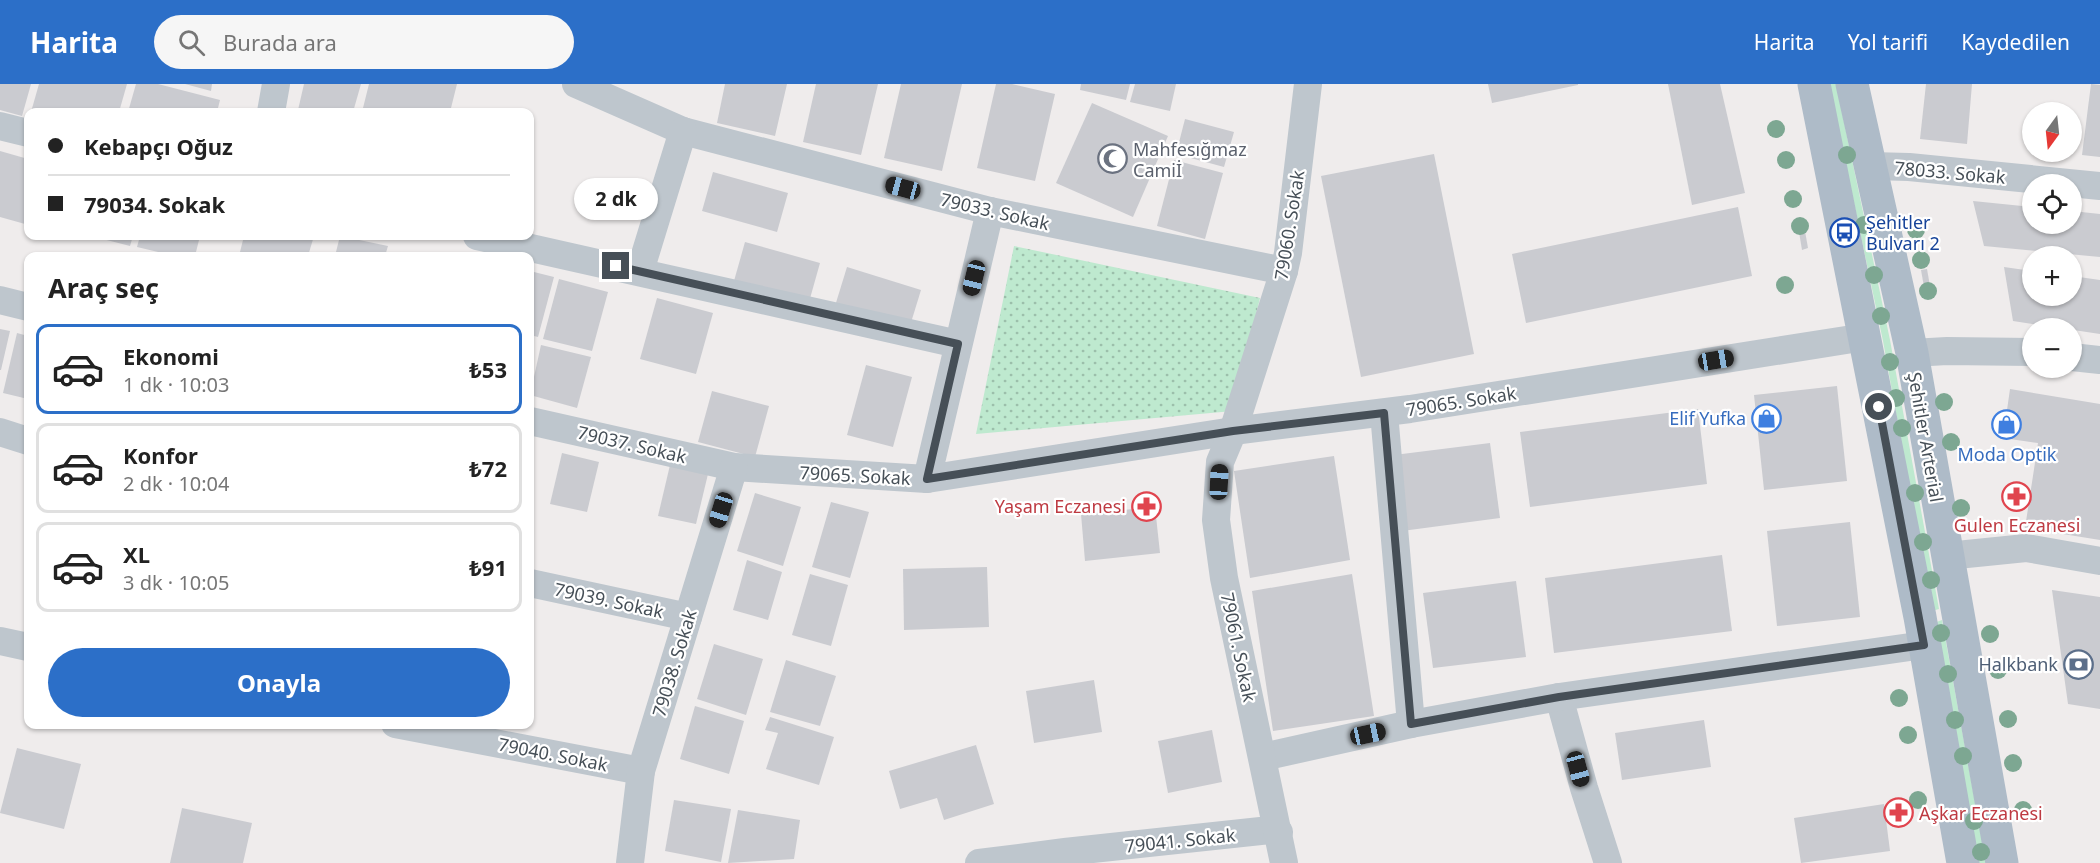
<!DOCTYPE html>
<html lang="tr">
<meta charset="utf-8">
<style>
:root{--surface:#fff;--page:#f6f6f6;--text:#222;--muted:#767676;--line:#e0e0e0;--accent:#2c6fc8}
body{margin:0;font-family:"Noto Sans",sans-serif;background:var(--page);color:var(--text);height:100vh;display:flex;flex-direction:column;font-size:22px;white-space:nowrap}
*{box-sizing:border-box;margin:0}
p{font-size:20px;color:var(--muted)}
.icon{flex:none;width:33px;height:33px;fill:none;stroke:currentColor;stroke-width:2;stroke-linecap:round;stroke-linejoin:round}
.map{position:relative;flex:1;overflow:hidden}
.drawer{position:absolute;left:24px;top:168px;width:510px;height:477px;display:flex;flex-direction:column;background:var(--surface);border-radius:12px;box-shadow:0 2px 4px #0004}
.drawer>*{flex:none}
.banner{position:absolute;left:24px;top:24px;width:510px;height:132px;border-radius:12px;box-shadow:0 2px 4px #0004;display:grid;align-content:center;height:132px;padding:0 24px;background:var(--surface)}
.needle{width:39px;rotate:195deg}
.tools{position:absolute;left:2022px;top:18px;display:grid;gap:12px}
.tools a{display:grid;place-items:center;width:60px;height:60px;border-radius:50%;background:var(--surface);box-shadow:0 2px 4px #0004;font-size:30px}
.end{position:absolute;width:27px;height:27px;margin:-14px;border:8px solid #464f57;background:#fff;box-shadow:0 0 0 3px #fff}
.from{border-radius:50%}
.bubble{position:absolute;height:42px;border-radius:21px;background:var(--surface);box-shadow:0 2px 4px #0004;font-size:20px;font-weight:700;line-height:42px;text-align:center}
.car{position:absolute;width:18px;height:36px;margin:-18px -9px;border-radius:8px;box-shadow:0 0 4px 2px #0007;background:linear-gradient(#222 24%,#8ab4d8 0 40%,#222 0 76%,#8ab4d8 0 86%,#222 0)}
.banner b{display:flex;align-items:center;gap:21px;height:57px;font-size:22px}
.banner b+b{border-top:2px solid var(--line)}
.banner i{width:15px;height:15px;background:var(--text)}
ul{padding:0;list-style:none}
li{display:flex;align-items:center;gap:18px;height:90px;margin:0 12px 9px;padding:0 12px;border:3px solid var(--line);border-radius:12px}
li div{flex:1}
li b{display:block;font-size:22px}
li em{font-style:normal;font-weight:700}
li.active{border-color:var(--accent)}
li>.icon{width:54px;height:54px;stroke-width:1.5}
h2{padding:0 24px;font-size:27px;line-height:72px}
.button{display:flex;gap:12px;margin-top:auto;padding:12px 24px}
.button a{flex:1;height:69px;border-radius:36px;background:var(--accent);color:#fff;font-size:24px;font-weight:700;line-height:69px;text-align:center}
header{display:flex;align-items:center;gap:36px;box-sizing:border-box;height:84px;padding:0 30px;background:var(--accent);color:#fff}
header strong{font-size:28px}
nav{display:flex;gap:33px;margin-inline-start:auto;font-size:21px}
.search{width:420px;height:54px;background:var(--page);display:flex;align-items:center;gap:15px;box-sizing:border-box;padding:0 21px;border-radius:33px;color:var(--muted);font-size:22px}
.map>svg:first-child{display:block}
</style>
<header>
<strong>Harita</strong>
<div class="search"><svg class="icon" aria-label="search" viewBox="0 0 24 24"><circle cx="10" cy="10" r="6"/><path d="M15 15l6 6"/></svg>Burada ara</div>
<nav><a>Harita</a><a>Yol tarifi</a><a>Kaydedilen</a></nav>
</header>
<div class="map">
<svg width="2100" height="779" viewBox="0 0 2100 779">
<defs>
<pattern id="park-dots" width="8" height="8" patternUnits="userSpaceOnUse" patternTransform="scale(1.5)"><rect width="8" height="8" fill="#bee9cf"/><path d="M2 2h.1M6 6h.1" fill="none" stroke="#9cbfab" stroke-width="1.8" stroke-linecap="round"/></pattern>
</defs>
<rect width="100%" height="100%" fill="#efecec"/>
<g fill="#bee9cf">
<path d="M 1829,0 L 1836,0 L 1890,256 L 1939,525 L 1932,527 L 1883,257 Z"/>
<path d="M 1942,536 L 1986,779 L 1978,779 L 1934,539 Z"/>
</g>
<path fill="url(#park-dots)" d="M 1014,162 L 1260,214 L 1233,327 L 976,350 Z"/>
<g fill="#cacbd0">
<path d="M 0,0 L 31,0 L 22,32 L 0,26 Z"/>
<path d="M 39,0 L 127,0 L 119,28 L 31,28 Z"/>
<path d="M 136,0 L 158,0 L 220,16 L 217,28 L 128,28 Z"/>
<path d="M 185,0 L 212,0 L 211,7 Z"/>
<path d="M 304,0 L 361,0 L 353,28 L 308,28 L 298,26 Z"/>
<path d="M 369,0 L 457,0 L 450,28 L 362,28 Z"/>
<path d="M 725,0 L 787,0 L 775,52 L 717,39 Z"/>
<path d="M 816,0 L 878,0 L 861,71 L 803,58 Z"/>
<path d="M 901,0 L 962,0 L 942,87 L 884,74 Z"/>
<path d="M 996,0 L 1012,0 L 1055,10 L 1035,97 L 977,84 Z"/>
<path d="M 1081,0 L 1130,0 L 1126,16 L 1080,6 Z"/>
<path d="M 1135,0 L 1176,0 L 1170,27 L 1130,18 Z"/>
<path d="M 1488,0 L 1578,0 L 1578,1 L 1492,19 Z"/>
<path d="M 1668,0 L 1720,0 L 1745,109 L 1692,121 Z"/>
<path d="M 1926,0 L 1972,0 L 1967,60 L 1920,55 Z"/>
<path d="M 2091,0 L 2100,1 L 2100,73 L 2082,71 Z"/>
<path d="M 1092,19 L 1168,52 L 1133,133 L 1056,99 Z"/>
<path d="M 1185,35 L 1234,48 L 1224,83 L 1176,70 Z"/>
<path d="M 0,67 L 28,75 L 28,127 L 25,140 L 0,133 Z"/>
<path d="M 1434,70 L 1474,270 L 1361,293 L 1321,92 Z"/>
<path d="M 1174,76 L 1223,89 L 1205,155 L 1157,142 Z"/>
<path d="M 713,88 L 788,109 L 777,148 L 702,127 Z"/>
<path d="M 1973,117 L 2032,123 L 2032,140 L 2072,140 L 2072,127 L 2100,130 L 2100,173 L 1984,162 Z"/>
<path d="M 1738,123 L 1752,192 L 1526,239 L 1512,170 Z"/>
<path d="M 1805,147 L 1808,164 L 1802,166 L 1799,148 Z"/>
<path d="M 91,152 L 133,152 L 130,162 Z"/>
<path d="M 140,152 L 200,152 L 195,172 L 175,172 L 137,163 Z"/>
<path d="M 244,152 L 314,152 L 308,172 L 239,172 Z"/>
<path d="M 340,152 L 388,162 L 385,172 L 335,172 Z"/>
<path d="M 745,158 L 820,179 L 809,218 L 734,197 Z"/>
<path d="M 847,183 L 921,206 L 909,245 L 835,222 Z"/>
<path d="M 2004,183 L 2032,187 L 2032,212 L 2072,212 L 2072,192 L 2100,196 L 2100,250 L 2013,237 Z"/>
<path d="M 1927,185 L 1930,202 L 1924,203 L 1921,186 Z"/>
<path d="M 530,187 L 554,193 L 538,253 L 530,251 Z"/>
<path d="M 559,195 L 608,208 L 592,267 L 543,255 Z"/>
<path d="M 657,214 L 713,229 L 696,290 L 640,275 Z"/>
<path d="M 0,245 L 10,247 L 1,286 L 0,286 Z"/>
<path d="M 17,249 L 28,252 L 28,315 L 3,309 Z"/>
<path d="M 541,261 L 591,273 L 577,324 L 530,311 Z"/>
<path d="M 866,281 L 912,293 L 893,363 L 847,351 Z"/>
<path d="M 1837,302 L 1847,397 L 1764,406 L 1754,311 Z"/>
<path d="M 2010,305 L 2100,320 L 2100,456 L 2025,444 L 2038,359 L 2003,354 Z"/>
<path d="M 712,307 L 769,322 L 755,373 L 698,358 Z"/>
<path d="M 1698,325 L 1707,400 L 1530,423 L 1520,348 Z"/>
<path d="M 1490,359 L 1500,434 L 1387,449 L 1378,373 Z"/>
<path d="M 562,369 L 599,378 L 587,428 L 550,420 Z"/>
<path d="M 1334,372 L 1350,476 L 1250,494 L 1234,387 Z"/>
<path d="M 670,381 L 708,390 L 696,440 L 658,432 Z"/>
<path d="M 755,409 L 801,423 L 783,482 L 737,467 Z"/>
<path d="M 831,418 L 869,428 L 850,494 L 812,483 Z"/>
<path d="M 1155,423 L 1160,469 L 1085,477 L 1081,430 Z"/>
<path d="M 1850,438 L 1860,533 L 1777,542 L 1767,447 Z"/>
<path d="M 1722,471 L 1732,547 L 1554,569 L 1545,494 Z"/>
<path d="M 747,476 L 782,488 L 768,536 L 733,526 Z"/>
<path d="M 987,483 L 989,543 L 904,546 L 903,485 Z"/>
<path d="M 810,490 L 848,501 L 831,562 L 792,551 Z"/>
<path d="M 1352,490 L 1374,632 L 1273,647 L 1252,507 Z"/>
<path d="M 1516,497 L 1526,573 L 1433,584 L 1423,509 Z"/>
<path d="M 2052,506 L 2100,513 L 2100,625 L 2068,620 Z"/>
<path d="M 714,560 L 763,575 L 746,631 L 697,615 Z"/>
<path d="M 786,576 L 836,592 L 820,642 L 770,628 Z"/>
<path d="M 1094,596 L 1102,648 L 1034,659 L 1026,607 Z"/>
<path d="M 695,622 L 744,637 L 729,690 L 680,675 Z"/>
<path d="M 770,633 L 834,653 L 819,701 L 766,685 L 778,649 L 765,646 Z"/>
<path d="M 1704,636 L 1711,683 L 1622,696 L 1615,649 Z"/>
<path d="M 1212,646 L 1222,698 L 1168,709 L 1158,657 Z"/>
<path d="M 976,661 L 994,720 L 944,736 L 937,714 L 900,725 L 889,687 Z"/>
<path d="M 17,664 L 81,680 L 64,745 L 0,729 Z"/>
<path d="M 674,716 L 731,725 L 721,778 L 665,767 Z"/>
<path d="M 1884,720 L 1890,767 L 1801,779 L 1794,734 Z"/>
<path d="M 182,724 L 252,739 L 243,779 L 170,779 Z"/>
<path d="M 738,726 L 800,736 L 794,775 L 728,779 Z"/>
</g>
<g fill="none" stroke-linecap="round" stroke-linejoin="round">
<g stroke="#bec6cd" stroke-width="28">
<path d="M 576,0 L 683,47 L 990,127 L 1284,187"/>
<path d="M 271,28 L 276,0"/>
<path d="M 0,42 L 28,49"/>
<path d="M 1871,82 L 1909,83 L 2100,102"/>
<path d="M 477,152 L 958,260"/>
<path d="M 640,187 L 683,47"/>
<path d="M 0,216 L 28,223"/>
<path d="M 1912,269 L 1947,267 L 2032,268"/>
<path d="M 2072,273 L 2100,276"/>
<path d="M 1384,329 L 1411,640"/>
<path d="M 530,337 L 734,383 L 927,395 L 1233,347 L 1410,325 L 1865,253"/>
<path d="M 0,348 L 28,357"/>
<path d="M 927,395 L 990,127"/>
<path d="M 1947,472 L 2026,464 L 2100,477"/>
<path d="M 530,499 L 688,533"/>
<path d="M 0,557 L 28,563"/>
<path d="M 1559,613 L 1584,704 L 1608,779"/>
<path d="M 395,640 L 641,687"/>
<path d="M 1263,673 L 1411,640 L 1559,613 L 1924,561"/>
<path d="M 630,779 L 641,687 L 734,383"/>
<path d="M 979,779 L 1065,768 L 1270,746 L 1279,748"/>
<path d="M 1284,779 L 1224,494 L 1216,436 L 1220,378 L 1233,347 L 1284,187 L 1288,169 L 1308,0"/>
</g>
<g stroke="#aebbc8" stroke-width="33">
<path d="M 1814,0 L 1920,533 L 1963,779"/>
<path d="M 1852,0 L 1912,269 L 2002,779"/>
</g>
</g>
<g fill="#7da792">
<circle cx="1776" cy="45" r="9"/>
<circle cx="1847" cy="71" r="9"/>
<circle cx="1786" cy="76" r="9"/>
<circle cx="1793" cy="115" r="9"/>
<circle cx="1864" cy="141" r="9"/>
<circle cx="1800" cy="142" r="9"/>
<circle cx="1916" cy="146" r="9"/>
<circle cx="1921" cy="176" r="9"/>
<circle cx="1874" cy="191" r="9"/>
<circle cx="1785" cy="201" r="9"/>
<circle cx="1928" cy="207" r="9"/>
<circle cx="1881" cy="232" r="9"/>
<circle cx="1890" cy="278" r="9"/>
<circle cx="1896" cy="314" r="9"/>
<circle cx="1944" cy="318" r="9"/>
<circle cx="1902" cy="344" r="9"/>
<circle cx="1951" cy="358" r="9"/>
<circle cx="1915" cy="409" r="9"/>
<circle cx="1961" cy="424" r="9"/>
<circle cx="1923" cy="458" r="9"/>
<circle cx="1931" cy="496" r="9"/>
<circle cx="1941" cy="549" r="9"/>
<circle cx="1990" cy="550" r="9"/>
<circle cx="1998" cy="586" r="9"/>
<circle cx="1948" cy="590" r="9"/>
<circle cx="1899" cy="614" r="9"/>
<circle cx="2008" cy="635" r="9"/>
<circle cx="1955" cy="636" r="9"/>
<circle cx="1908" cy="651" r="9"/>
<circle cx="1963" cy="672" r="9"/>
<circle cx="2013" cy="679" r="9"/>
<circle cx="1918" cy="716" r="9"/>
<circle cx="2023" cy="726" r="9"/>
<circle cx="1974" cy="737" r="9"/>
<circle cx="1981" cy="768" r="9"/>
</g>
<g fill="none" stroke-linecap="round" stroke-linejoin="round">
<path stroke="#464f57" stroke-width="8" d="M 616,182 L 958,260 L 927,395 L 1233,347 L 1384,329 L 1411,640 L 1559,613 L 1924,561 L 1879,323"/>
</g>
<defs>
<symbol id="mosque-ring" viewBox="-11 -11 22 22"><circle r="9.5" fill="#fff" stroke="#6b7280" stroke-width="1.5"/><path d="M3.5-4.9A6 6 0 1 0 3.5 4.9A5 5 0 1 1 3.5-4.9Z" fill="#6b7280"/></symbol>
<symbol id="bus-ring" viewBox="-11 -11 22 22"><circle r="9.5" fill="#fff" stroke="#1a4fb4" stroke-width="1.5"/><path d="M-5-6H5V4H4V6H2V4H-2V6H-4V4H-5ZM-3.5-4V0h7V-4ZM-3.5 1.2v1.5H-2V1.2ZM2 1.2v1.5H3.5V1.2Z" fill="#1a4fb4"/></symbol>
<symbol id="shop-ring" viewBox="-11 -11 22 22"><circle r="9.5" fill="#fff" stroke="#3f7fe0" stroke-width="1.5"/><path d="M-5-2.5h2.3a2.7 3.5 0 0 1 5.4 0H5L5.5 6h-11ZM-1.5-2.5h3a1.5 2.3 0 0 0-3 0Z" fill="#3f7fe0"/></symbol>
<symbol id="pharmacy-ring" viewBox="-11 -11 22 22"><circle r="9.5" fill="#fff" stroke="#e0444e" stroke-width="1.5"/><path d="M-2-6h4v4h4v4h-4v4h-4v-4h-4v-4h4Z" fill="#e0444e"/></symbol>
<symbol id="bank-ring" viewBox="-11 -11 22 22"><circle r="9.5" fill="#fff" stroke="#5c6f8a" stroke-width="1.5"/><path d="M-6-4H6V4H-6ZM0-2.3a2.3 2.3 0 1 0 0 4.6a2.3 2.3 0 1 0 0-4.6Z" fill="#5c6f8a"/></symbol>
</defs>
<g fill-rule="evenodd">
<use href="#mosque-ring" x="1096" y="58" width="33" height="33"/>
<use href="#bus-ring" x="1828" y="132" width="33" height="33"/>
<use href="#shop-ring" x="1750" y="318" width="33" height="33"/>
<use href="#shop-ring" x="1990" y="324" width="33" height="33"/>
<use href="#pharmacy-ring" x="2000" y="396" width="33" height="33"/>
<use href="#pharmacy-ring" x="1130" y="406" width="33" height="33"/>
<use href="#bank-ring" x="2062" y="564" width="33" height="33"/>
<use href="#pharmacy-ring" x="1882" y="712" width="33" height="33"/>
</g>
<g text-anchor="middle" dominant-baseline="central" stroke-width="4.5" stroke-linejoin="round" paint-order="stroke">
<g font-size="18" fill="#5b616d" stroke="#fff" text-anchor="start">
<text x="1133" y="65">Mahfesığmaz<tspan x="1133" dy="21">Camiİ</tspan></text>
</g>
<g font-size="18" fill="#464f57" stroke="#fff">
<text transform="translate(1950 88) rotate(5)">78033. Sokak</text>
<text transform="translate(995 127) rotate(13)">79033. Sokak</text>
<text transform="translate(1289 141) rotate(-81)">79060. Sokak</text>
<text transform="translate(1461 317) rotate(-9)">79065. Sokak</text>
<text transform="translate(1926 353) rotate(80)">Şehitler Arterial</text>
<text transform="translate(632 360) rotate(13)">79037. Sokak</text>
<text transform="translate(855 391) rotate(3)">79065. Sokak</text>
<text transform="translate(609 516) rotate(12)">79039. Sokak</text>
<text transform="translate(1239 563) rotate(78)">79061. Sokak</text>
<text transform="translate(674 579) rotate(-73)">79038. Sokak</text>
<text transform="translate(553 670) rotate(11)">79040. Sokak</text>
<text transform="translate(1180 756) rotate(-6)">79041. Sokak</text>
</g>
<g font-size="18" fill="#164399" stroke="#fff" text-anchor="start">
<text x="1866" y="138">Şehitler<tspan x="1866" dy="21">Bulvarı 2</tspan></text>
</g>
<g font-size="18" fill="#366cbe" stroke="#fff" text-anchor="end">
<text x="1746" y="334">Elif Yufka</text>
<text x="2007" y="370" text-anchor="middle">Moda Optik</text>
</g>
<g font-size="18" fill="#be3a42" stroke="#fff" text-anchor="end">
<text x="1126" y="422">Yaşam Eczanesi</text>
<text x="2017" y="441" text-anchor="middle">Gulen Eczanesi</text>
<text x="1919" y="729" text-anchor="start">Aşkar Eczanesi</text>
</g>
<g font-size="18" fill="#4e5e75" stroke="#fff" text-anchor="end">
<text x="2058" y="580">Halkbank</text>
</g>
</g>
</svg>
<div class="tools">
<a><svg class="needle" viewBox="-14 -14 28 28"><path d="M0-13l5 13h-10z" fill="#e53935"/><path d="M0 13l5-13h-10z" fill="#767676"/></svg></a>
<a><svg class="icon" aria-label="locate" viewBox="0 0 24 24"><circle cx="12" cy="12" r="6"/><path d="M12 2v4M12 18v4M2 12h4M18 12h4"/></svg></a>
<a>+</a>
<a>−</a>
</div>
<i class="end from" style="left:1879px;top:323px"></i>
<i class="end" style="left:616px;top:182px"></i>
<div class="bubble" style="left:574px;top:94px;width:84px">2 dk</div>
<i class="car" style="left:903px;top:104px;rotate:285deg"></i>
<i class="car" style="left:974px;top:194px;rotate:194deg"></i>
<i class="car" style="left:1716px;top:276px;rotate:81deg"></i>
<i class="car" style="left:1219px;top:398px;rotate:3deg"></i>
<i class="car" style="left:721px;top:426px;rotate:197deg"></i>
<i class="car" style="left:1368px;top:650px;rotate:78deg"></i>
<i class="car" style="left:1578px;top:685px;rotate:165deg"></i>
<div class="banner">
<b><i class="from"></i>Kebapçı Oğuz</b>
<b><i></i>79034. Sokak</b>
</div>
<section class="drawer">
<h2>Araç seç</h2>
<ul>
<li class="active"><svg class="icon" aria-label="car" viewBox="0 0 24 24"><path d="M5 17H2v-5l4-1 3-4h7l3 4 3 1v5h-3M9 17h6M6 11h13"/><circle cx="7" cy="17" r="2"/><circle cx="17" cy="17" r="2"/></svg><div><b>Ekonomi</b><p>1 dk · 10:03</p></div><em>₺53</em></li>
<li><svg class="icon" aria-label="car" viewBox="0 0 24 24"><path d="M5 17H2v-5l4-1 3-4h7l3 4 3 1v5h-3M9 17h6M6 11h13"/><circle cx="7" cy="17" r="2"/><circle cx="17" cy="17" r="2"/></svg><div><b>Konfor</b><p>2 dk · 10:04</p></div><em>₺72</em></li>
<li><svg class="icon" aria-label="car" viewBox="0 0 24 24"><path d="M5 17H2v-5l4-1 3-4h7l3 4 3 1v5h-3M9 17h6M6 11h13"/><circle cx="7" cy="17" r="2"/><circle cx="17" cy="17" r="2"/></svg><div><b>XL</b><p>3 dk · 10:05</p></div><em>₺91</em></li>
</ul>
<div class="button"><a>Onayla</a></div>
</section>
</div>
